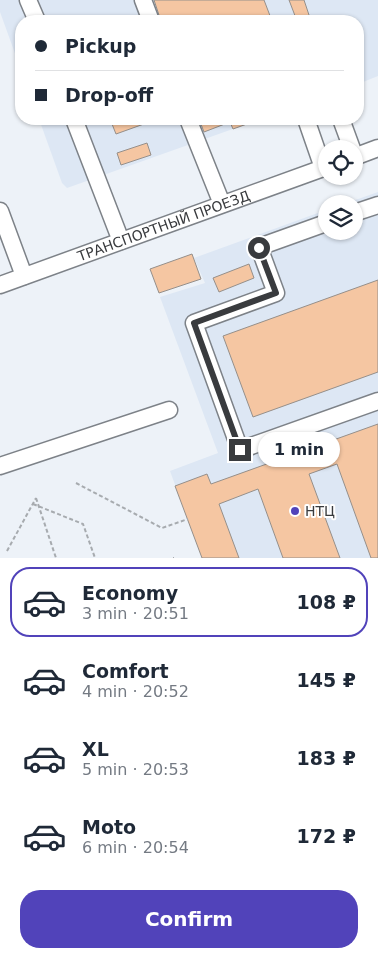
<!DOCTYPE html>
<meta charset="utf-8">
<style>
:root{--surface:#fff;--page:#f2f2f3;--text:#1f2937;--muted:#747a83;--line:#e0e1e3;--accent:#5143ba}
body{margin:0;font-family:"DejaVu Sans",sans-serif;background:var(--page);color:var(--text);height:100vh;display:flex;flex-direction:column;font-size:19px;white-space:nowrap}
*{box-sizing:border-box;margin:0}
p{font-size:16px;color:var(--muted)}
.icon{flex:none;width:28px;height:28px;fill:none;stroke:currentColor;stroke-width:2;stroke-linecap:round;stroke-linejoin:round}
.map{position:relative;height:558px;overflow:hidden}
.panel{display:flex;flex-direction:column;background:var(--surface);flex:1}
.panel>*{flex:none}
.guide{position:absolute;left:15px;top:15px;width:349px;height:110px;border-radius:20px;box-shadow:0 1px 4px #0004;display:grid;align-content:center;height:110px;padding:0 20px;background:var(--surface)}
.tools{position:absolute;left:318px;top:140px;display:grid;gap:10px}
.tools a{display:grid;place-items:center;width:45px;height:45px;border-radius:50%;background:var(--surface);box-shadow:0 1px 4px #0004;font-size:25px}
.end{position:absolute;width:22px;height:22px;margin:-11px;border:6px solid #393b3e;background:#fff;box-shadow:0 0 0 2px #fff}
.from{border-radius:50%}
.bubble{position:absolute;height:35px;border-radius:18px;background:var(--surface);box-shadow:0 1px 4px #0004;font-size:16px;font-weight:700;line-height:35px;text-align:center}
.guide b{display:flex;align-items:center;gap:18px;height:48px;font-size:19px}
.guide b+b{border-top:1px solid var(--line)}
.guide i{width:12px;height:12px;background:var(--text)}
ul{padding:9px 0 0;list-style:none}
li{display:flex;align-items:center;gap:15px;height:70px;margin:0 10px 8px;padding:0 10px;border:2px solid transparent;border-radius:20px}
li div{flex:1}
li b{display:block;font-size:19px}
li em{font-style:normal;font-weight:700}
li.active{border-color:var(--accent)}
li>.icon{width:45px;height:45px;stroke-width:1.5}
.action{display:flex;gap:10px;margin-top:auto;padding:10px 20px}
.action a{flex:1;height:58px;border-radius:20px;background:var(--accent);color:#fff;font-size:20px;font-weight:700;line-height:58px;text-align:center}
.map>svg:first-child{display:block}
</style>
<div class="map">
<svg width="378" height="558" viewBox="0 0 378 558">
<rect width="100%" height="100%" fill="#edf2f8"/>
<g fill="#dde7f4">
<path d="M 0,0 L 378,0 L 378,76 L 358,84 L 358,21 L 21,21 L 21,70 L 0,12 Z"/>
<path d="M 39,119 L 261,119 L 67,188 L 62,183 Z"/>
<path d="M 378,192 L 378,558 L 202,558 L 170,471 L 218,453 L 160,297 L 205,283 L 194,258 L 326,210 L 326,231 L 354,231 L 354,204 L 344,204 Z"/>
</g>
<g fill="#f5c6a2" stroke="#958f8a">
<path d="M 154,0 L 264,0 L 272,21 L 161,21 Z"/>
<path d="M 289,0 L 304,0 L 311,21 L 297,21 Z"/>
<path d="M 110,119 L 155,119 L 155,120 L 116,134 Z"/>
<path d="M 199,119 L 258,119 L 258,120 L 233,129 L 230,122 L 204,132 Z"/>
<path d="M 147,143 L 151,155 L 121,165 L 117,153 Z"/>
<path d="M 192,254 L 201,279 L 159,293 L 150,269 Z"/>
<path d="M 249,264 L 254,278 L 219,292 L 213,278 Z"/>
<path d="M 378,280 L 378,372 L 253,417 L 223,336 Z"/>
<path d="M 378,424 L 378,558 L 371,558 L 337,464 L 309,474 L 340,558 L 283,558 L 258,489 L 219,504 L 239,558 L 202,558 L 175,486 L 207,474 L 211,484 Z"/>
</g>
<g fill="none" stroke-linecap="round" stroke-linejoin="round">
<defs>
<g id="minor">
<path d="M 28,0 L 37,21"/>
<path d="M 143,0 L 151,21"/>
<path d="M 74,119 L 121,241"/>
<path d="M 188,119 L 222,204"/>
<path d="M 306,119 L 323,168"/>
<path d="M 341,119 L 352,149"/>
<path d="M 354,157 L 378,148"/>
<path d="M 0,211 L 24,276"/>
<path d="M 354,213 L 378,205"/>
<path d="M 326,223 L 259,247 L 276,293 L 194,323 L 240,450 L 378,401"/>
<path id="s1" d="M 0,285 L 326,167"/>
<path d="M 0,466 L 169,410"/>
</g>
</defs>
<use href="#minor" stroke="#7d8288" stroke-width="19"/>
<g stroke="#a7abaf" stroke-width="2" stroke-dasharray="4 2.5" stroke-linecap="butt">
<path d="M 76,483 L 162,528 L 188,519"/>
<path d="M 36,498 L 56,558"/>
<path d="M 33,504 L 83,524 L 95,558"/>
<path d="M 7,551 L 36,498"/>
<path d="M 173,558 L 174,558"/>
</g>
<use href="#minor" stroke="#fff" stroke-width="16"/>
</g>
<g fill="none" stroke-linecap="round" stroke-linejoin="round">
<path stroke="#393b3e" stroke-width="6" d="M 240,450 L 194,323 L 276,293 L 259,248"/>
</g>
<circle fill="#5143ba" stroke="#fff" stroke-width="2" cx="295" cy="511" r="5"/>
<g text-anchor="middle" dominant-baseline="central" stroke-width="4" stroke-linejoin="round" paint-order="stroke">
<g font-size="14" fill="#393b3e" stroke="#fff">
<text stroke="none"><textPath href="#s1" startOffset="174">ТРАНСПОРТНЫЙ ПРОЕЗД</textPath></text>
</g>
<g font-size="14" fill="#393b3e" stroke="#fff" text-anchor="start">
<text x="305" y="511">НТЦ</text>
</g>
</g>
</svg>
<div class="tools">
<a><svg class="icon" aria-label="locate" viewBox="0 0 24 24"><circle cx="12" cy="12" r="6"/><path d="M12 2v4M12 18v4M2 12h4M18 12h4"/></svg></a>
<a><svg class="icon" aria-label="layers" viewBox="0 0 24 24"><path d="M12 4l9 5-9 5-9-5zM3 14l9 5 9-5"/></svg></a>
</div>
<i class="end from" style="left:259px;top:248px"></i>
<i class="end" style="left:240px;top:450px"></i>
<div class="bubble" style="left:258px;top:432px;width:82px">1 min</div>
<div class="guide">
<b><i class="from"></i>Pickup</b>
<b><i></i>Drop-off</b>
</div>
</div>
<section class="panel">
<ul>
<li class="active"><svg class="icon" aria-label="car" viewBox="0 0 24 24"><path d="M5 17H2v-5l4-1 3-4h7l3 4 3 1v5h-3M9 17h6M6 11h13"/><circle cx="7" cy="17" r="2"/><circle cx="17" cy="17" r="2"/></svg><div><b>Economy</b><p>3 min · 20:51</p></div><em>108 ₽</em></li>
<li><svg class="icon" aria-label="car" viewBox="0 0 24 24"><path d="M5 17H2v-5l4-1 3-4h7l3 4 3 1v5h-3M9 17h6M6 11h13"/><circle cx="7" cy="17" r="2"/><circle cx="17" cy="17" r="2"/></svg><div><b>Comfort</b><p>4 min · 20:52</p></div><em>145 ₽</em></li>
<li><svg class="icon" aria-label="car" viewBox="0 0 24 24"><path d="M5 17H2v-5l4-1 3-4h7l3 4 3 1v5h-3M9 17h6M6 11h13"/><circle cx="7" cy="17" r="2"/><circle cx="17" cy="17" r="2"/></svg><div><b>XL</b><p>5 min · 20:53</p></div><em>183 ₽</em></li>
<li><svg class="icon" aria-label="car" viewBox="0 0 24 24"><path d="M5 17H2v-5l4-1 3-4h7l3 4 3 1v5h-3M9 17h6M6 11h13"/><circle cx="7" cy="17" r="2"/><circle cx="17" cy="17" r="2"/></svg><div><b>Moto</b><p>6 min · 20:54</p></div><em>172 ₽</em></li>
</ul>
<div class="action"><a>Confirm</a></div>
</section>
